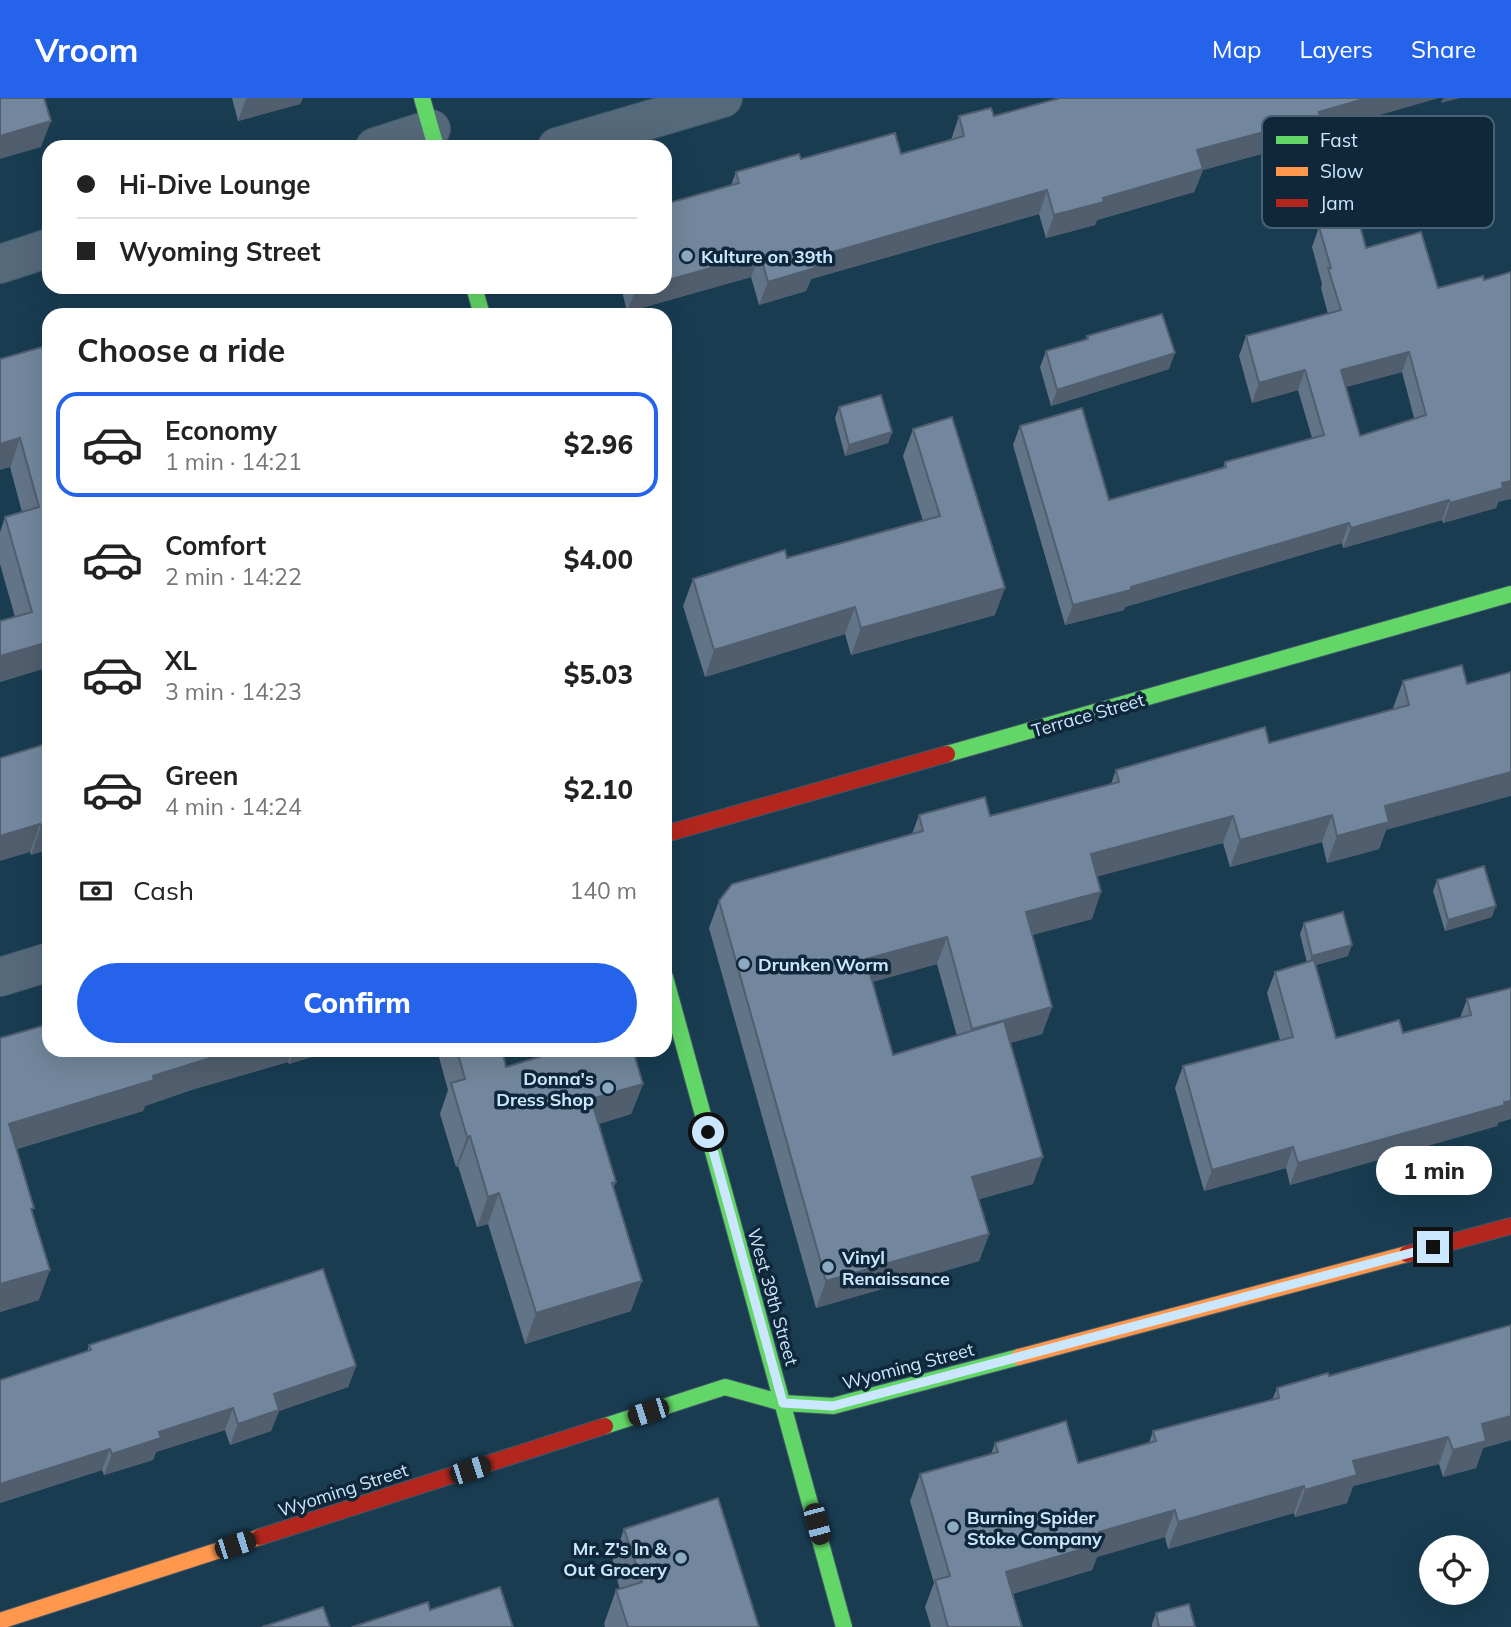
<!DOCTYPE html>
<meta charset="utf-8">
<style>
:root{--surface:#fff;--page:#f6f6f6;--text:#222;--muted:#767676;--line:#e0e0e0;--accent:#2563eb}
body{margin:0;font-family:Mulish,sans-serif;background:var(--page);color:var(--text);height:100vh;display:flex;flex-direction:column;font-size:26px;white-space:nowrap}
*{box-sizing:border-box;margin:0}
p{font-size:23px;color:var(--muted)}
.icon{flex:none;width:38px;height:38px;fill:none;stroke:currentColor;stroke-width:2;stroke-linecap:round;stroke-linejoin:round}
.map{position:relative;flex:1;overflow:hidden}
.details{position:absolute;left:42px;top:210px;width:630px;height:749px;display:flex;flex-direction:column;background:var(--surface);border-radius:21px;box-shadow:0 7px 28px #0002}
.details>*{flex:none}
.hud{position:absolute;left:42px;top:42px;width:630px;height:154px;border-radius:21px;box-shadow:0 7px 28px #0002;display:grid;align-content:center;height:154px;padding:0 35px;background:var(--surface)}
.buttons{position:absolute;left:1419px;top:1437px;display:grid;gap:14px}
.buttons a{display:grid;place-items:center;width:70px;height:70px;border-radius:50%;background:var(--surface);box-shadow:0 7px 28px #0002;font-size:35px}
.end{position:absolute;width:32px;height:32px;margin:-16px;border:9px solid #cae7ff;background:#111;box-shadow:0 0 0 4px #111}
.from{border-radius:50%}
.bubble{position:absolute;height:49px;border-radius:24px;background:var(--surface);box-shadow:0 7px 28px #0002;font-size:23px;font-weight:800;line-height:49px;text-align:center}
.car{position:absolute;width:21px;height:42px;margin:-21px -10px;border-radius:9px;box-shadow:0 0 5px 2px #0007;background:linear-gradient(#222 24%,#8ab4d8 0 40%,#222 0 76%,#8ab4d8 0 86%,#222 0)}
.hud b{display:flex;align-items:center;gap:24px;height:66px;font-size:26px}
.hud b+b{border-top:2px solid var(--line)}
.hud i{width:18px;height:18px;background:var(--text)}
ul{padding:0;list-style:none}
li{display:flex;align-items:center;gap:21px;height:105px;margin:0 14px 10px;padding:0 21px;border:4px solid transparent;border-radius:21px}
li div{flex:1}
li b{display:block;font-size:26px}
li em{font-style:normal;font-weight:800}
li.on{border-color:var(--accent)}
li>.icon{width:63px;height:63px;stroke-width:1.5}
h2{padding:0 35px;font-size:32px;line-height:84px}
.pay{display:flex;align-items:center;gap:18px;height:77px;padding:0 35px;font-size:26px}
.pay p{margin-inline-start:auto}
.action{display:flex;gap:14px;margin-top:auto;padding:14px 35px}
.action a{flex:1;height:80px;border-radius:42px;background:var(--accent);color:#fff;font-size:28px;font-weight:800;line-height:80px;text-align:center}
header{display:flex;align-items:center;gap:42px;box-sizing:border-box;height:98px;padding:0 35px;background:var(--accent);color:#fff}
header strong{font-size:33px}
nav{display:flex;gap:38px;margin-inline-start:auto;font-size:24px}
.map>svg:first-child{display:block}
</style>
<header>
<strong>Vroom</strong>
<nav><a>Map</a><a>Layers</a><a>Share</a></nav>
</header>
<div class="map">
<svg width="1511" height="1529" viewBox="0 0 1511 1529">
<rect width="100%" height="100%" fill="#193c51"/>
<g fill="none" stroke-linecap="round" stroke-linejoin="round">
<defs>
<g id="street">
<path d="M 375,49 L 431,31"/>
<path d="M 557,49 L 723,0"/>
<path d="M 0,166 L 49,150"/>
<path d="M 0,879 L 49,864"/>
</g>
<g id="fast">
<path d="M 422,0 L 436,49"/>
<path d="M 474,189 L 482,217"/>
<path d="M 947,656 L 1511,496"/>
<path d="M 665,879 L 844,1529"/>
<path d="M 605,1328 L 725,1289 L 783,1305 L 833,1308 L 1019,1259"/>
</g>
<g id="slow">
<path d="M 1019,1259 L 1407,1156"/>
<path d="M 0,1523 L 260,1439"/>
</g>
<g id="jam">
<path d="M 665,736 L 947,656"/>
<path d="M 1407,1156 L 1511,1128"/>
<path d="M 260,1439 L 605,1328"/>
</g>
</defs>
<use href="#street" stroke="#415768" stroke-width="40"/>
<use href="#fast" stroke="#415768" stroke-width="18"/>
<use href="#slow" stroke="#415768" stroke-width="18"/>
<use href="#jam" stroke="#415768" stroke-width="18"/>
<use href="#street" stroke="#54697a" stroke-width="38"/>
<use href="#fast" stroke="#63d668" stroke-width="16"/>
<use href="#slow" stroke="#ff974d" stroke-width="16"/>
<use href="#jam" stroke="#b3261e" stroke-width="16"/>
</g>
<g fill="#627487" fill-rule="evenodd">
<path d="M 232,0 L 303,0 L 300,6 L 238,23 Z"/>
<path d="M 959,18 L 994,18 L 1314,36 L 1312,42 L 1203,72 L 1194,94 L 1097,122 L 1095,127 L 1046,140 L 1039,116 L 811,181 L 806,193 L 759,207 L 751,179 L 627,214 L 621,189 L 665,189 L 731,87 L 736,74 L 801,61 L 901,56 L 951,42 Z"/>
<path d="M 1319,129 L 1366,150 L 1498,404 L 1496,410 L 1443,425 L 1442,422 L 1343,450 L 1342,445 L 1125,509 L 1124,512 L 1065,527 L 1013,347 L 1020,328 L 1109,402 L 1223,370 L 1225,364 L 1312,340 L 1298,292 L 1252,305 L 1239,258 L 1246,238 L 1328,216 L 1321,190 L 1322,186 L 1312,149 ZM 1402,274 L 1414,320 L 1360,338 L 1346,289 Z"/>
<path d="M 1087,238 L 1169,271 L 1051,308 L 1040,269 L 1046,253 L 1086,242 Z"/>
<path d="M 49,247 L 49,569 L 0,584 L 15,519 L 0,466 L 0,434 L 5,419 L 22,414 L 10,369 Z"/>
<path d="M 839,309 L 892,334 L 888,345 L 845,358 L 835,320 Z"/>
<path d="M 913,331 L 995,517 L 851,557 L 845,536 L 705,579 L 683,508 L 693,481 L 787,460 L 923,423 L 903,358 Z"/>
<path d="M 1462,567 L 1386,732 L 1379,751 L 1327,765 L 1322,744 L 1230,769 L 1223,745 L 1097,778 L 1092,821 L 1032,837 L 1052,909 L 1042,936 L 1010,945 L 1033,1086 L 979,1101 L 989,1136 L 979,1163 L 816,1210 L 709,830 L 719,803 L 912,736 L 919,717 L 990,718 L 1111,686 L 1116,672 L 1269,645 L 1393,612 L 1393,610 L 1403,583 ZM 937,866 L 957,938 L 893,957 L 872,884 Z"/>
<path d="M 49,645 L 49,751 L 31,757 L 30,754 Z"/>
<path d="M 1437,782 L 1492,819 L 1445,833 L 1433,793 Z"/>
<path d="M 1304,825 L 1348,858 L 1316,867 L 1336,940 L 1403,935 L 1460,920 L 1467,901 L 1498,1025 L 1497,1028 L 1290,1087 L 1286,1070 L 1204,1093 L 1175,990 L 1183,968 L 1280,942 L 1267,895 L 1275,874 L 1307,865 L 1300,836 Z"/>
<path d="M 0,940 L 49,952 L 333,952 L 289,966 L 288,964 L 191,992 L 145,1008 L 143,1013 L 17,1051 L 32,1115 L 39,1202 L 0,1214 Z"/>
<path d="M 437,952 L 502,952 L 506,969 L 643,986 L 631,1016 L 598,1026 L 616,1084 L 613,1090 L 631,1213 L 525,1246 L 488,1126 L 477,1129 L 458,1068 L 456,1069 L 440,1016 L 448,992 Z"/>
<path d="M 1511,1227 L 1511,1342 L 1483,1350 L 1476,1370 L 1443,1379 L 1439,1366 L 1353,1388 L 1347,1405 L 1295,1419 L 1294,1415 L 1168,1451 L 1165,1439 L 1097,1459 L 1092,1472 L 1012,1496 L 1022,1529 L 931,1529 L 925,1509 L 934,1485 L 910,1403 L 920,1376 L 991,1356 L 995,1345 L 1078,1365 L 1149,1345 L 1153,1333 L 1272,1302 L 1277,1290 L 1329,1278 Z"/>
<path d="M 89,1247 L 356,1268 L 348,1289 L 279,1313 L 271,1333 L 230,1347 L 225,1332 L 156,1354 L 153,1362 L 104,1377 L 102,1372 L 0,1405 L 0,1282 L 87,1254 Z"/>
<path d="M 624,1431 L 759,1529 L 605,1529 L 604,1526 L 616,1492 L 620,1491 L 612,1465 Z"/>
<path d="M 1156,1515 L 1195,1529 L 1152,1529 L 1152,1526 Z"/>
</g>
<g fill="#505e6e">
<path d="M 251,0 L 303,0 L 300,6 L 238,23 L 246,1 Z"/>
<path d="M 1367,0 L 1439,0 L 1314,36 L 1312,42 L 1203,72 L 1194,94 L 1097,122 L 1095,127 L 1046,140 L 1054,117 L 1103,100 L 1197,52 L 1319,14 Z"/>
<path d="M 1443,0 L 1460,0 L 1441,5 Z"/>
<path d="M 51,23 L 41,49 L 0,61 L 0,38 Z"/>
<path d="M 1047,92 L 1039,116 L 811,181 L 806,193 L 759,207 L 768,184 L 812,160 Z"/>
<path d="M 760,156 L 751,179 L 627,214 L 636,191 L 642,189 L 665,189 L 665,183 Z"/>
<path d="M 1409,254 L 1402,274 L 1334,292 L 1341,272 Z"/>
<path d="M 1175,255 L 1169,271 L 1051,308 L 1057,292 Z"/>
<path d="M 1305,272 L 1298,292 L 1252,305 L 1259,285 Z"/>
<path d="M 892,334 L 888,345 L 845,358 L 849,347 Z"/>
<path d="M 20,340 L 10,369 L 0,372 L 0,346 Z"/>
<path d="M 1511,383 L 1511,401 L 1498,404 L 1496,410 L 1443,425 L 1450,405 L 1502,385 Z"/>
<path d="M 1449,402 L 1442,422 L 1343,450 L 1351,430 Z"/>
<path d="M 1349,425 L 1342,445 L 1125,509 L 1124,512 L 1065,527 L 1073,507 Z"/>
<path d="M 1005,490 L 995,517 L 851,557 L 861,530 Z"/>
<path d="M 855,509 L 845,536 L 705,579 L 714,552 Z"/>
<path d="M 49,544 L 49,569 L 0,584 L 0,558 Z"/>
<path d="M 1511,674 L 1511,698 L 1386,732 L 1379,751 L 1327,765 L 1337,738 L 1385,708 Z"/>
<path d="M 1332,717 L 1322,744 L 1230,769 L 1240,742 Z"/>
<path d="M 1233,718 L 1223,745 L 1081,783 L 1091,756 Z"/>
<path d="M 40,726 L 30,754 L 0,763 L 0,738 Z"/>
<path d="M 49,726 L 49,751 L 31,757 L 41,728 Z"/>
<path d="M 1101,794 L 1092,821 L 1016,841 L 1026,814 Z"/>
<path d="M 1496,808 L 1492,819 L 1445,833 L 1448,822 Z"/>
<path d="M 947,839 L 937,866 L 856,888 L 866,861 Z"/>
<path d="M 1352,847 L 1348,858 L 1308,869 L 1312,858 Z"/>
<path d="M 1052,909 L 1042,936 L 962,958 L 972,931 Z"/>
<path d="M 236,952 L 292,952 L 288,964 L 191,992 L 145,1008 L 143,1013 L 0,1056 L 9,1026 L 153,978 Z"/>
<path d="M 294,952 L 333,952 L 289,966 Z"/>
<path d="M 643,986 L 631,1016 L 580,1032 L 591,1001 Z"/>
<path d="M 1511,1003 L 1511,1021 L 1498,1025 L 1497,1028 L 1290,1087 L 1298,1065 Z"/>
<path d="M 470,1038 L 458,1068 L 456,1069 L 467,1039 Z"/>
<path d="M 1293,1049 L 1286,1070 L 1204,1093 L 1212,1072 Z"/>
<path d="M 1043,1059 L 1033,1086 L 963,1106 L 972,1079 Z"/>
<path d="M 499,1095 L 488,1126 L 477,1129 L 488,1099 Z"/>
<path d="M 989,1136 L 979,1163 L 816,1210 L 826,1183 Z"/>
<path d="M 50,1172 L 39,1202 L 0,1214 L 0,1186 Z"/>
<path d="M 642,1183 L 631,1213 L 525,1246 L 536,1215 Z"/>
<path d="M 356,1268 L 348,1289 L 279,1313 L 271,1333 L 230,1347 L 238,1326 L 274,1296 Z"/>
<path d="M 233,1310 L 225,1332 L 156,1354 L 153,1362 L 104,1377 L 112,1356 L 159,1334 Z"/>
<path d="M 1511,1318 L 1511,1342 L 1483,1350 L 1476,1370 L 1443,1379 L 1453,1352 L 1482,1326 Z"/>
<path d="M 1448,1339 L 1439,1366 L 1353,1388 L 1347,1405 L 1295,1419 L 1305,1392 L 1353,1363 Z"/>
<path d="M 110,1351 L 102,1372 L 0,1405 L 0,1386 Z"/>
<path d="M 1304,1388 L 1294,1415 L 1168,1451 L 1178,1424 Z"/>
<path d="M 1175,1412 L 1165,1439 L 1097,1459 L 1092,1472 L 996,1501 L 1006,1474 L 1099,1434 Z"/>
</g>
<g fill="#72879d" stroke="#505e6e" stroke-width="2" fill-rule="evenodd">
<path d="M 0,0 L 44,0 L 51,23 L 0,38 Z"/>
<path d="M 1060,0 L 1367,0 L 1319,14 L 1320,19 L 1197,52 L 1203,71 L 1103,100 L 1104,104 L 1054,117 L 1047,92 L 812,160 L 815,170 L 768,184 L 760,156 L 665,183 L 665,106 L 739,85 L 736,74 L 799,56 L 801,61 L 895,35 L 901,56 L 964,38 L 959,18 L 991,10 L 994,18 Z"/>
<path d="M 1357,117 L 1366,150 L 1421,134 L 1438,190 L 1483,178 L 1484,182 L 1511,174 L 1511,383 L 1502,385 L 1503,390 L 1450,405 L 1449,402 L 1351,430 L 1349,425 L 1131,489 L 1131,492 L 1073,507 L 1020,328 L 1082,310 L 1109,402 L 1226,369 L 1225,364 L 1324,337 L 1305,272 L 1259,285 L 1246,238 L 1341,212 L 1328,170 L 1331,170 L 1319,129 ZM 1409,254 L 1426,317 L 1360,338 L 1341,272 Z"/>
<path d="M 1162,216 L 1175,255 L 1057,292 L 1046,253 L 1088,241 L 1087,238 Z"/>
<path d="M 49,247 L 49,544 L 0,558 L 0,523 L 32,514 L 5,419 L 39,409 L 20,340 L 0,346 L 0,261 Z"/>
<path d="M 881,297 L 892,334 L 849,347 L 839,309 Z"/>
<path d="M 952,319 L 1005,490 L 861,530 L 855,509 L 714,552 L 693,481 L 785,452 L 787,460 L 940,418 L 913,331 Z"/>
<path d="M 1462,567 L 1467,586 L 1511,574 L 1511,674 L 1385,708 L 1389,724 L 1337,738 L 1332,717 L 1240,742 L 1233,718 L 1091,756 L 1101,794 L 1026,814 L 1052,909 L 972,931 L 947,839 L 866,861 L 893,957 L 1004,923 L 1043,1059 L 972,1079 L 989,1136 L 826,1183 L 719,803 L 732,786 L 923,733 L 919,717 L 985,699 L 990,718 L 1119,684 L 1116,672 L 1265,629 L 1269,645 L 1409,607 L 1403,583 Z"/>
<path d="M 49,645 L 49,726 L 41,728 L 40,726 L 0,738 L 0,660 Z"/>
<path d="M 1484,768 L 1496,808 L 1448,822 L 1437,782 Z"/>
<path d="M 1343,814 L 1352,847 L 1312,858 L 1304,825 Z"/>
<path d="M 1314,862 L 1336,940 L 1399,922 L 1403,935 L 1471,917 L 1467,901 L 1511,890 L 1511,1003 L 1504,1004 L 1505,1007 L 1298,1065 L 1293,1049 L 1212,1072 L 1183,968 L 1293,939 L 1275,874 Z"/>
<path d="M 49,926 L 49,952 L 236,952 L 153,978 L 154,982 L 9,1026 L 34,1110 L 31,1111 L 50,1172 L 0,1186 L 0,940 Z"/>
<path d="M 457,952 L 502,952 L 506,969 L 562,952 L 633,952 L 643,986 L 591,1001 L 616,1084 L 612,1085 L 642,1183 L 536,1215 L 499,1095 L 488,1099 L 470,1038 L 467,1039 L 451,985 L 465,981 Z"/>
<path d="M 323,1171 L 356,1268 L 274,1296 L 279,1312 L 238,1326 L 233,1310 L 159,1334 L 161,1340 L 112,1356 L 110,1351 L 0,1386 L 0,1282 L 91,1252 L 89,1247 Z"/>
<path d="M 1511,1227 L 1511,1318 L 1482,1326 L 1486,1343 L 1453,1352 L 1448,1339 L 1353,1363 L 1357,1377 L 1305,1392 L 1304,1388 L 1178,1424 L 1175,1412 L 1099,1434 L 1102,1445 L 1006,1474 L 1022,1529 L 948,1529 L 935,1482 L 950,1478 L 920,1376 L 998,1354 L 995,1345 L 1066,1323 L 1078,1365 L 1156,1343 L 1153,1333 L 1279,1300 L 1277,1290 L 1328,1275 L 1329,1278 Z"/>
<path d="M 718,1400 L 759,1529 L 628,1529 L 616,1492 L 642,1484 L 624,1431 Z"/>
<path d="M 500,1489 L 513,1529 L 352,1529 L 428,1504 L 430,1512 Z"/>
<path d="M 1189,1506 L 1195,1529 L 1159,1529 L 1156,1515 Z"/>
<path d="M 323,1509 L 330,1529 L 262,1529 Z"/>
</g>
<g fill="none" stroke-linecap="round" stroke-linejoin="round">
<path stroke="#cae7ff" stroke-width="9" d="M 708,1034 L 783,1305 L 833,1308 L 1433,1149"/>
</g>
<g fill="#8cabc2" stroke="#102739" stroke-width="2.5">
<circle cx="687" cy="158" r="7"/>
<circle cx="744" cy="866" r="7"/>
<circle cx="608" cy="990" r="7"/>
<circle cx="828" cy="1169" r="7"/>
<circle cx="953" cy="1429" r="7"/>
<circle cx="681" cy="1460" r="7"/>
</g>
<g text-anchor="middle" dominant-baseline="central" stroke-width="7" stroke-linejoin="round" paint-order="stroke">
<g font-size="18" font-weight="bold" fill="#cae7ff" stroke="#102739" text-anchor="start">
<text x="701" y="158">Kulture on 39th</text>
<text x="758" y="866">Drunken Worm</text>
<text x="594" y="980" text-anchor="end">Donna's<tspan x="594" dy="21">Dress Shop</tspan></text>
<text x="842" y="1159">Vinyl<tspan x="842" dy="21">Renaissance</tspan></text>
<text x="967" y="1419">Burning Spider<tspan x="967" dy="21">Stoke Company</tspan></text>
<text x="667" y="1450" text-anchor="end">Mr. Z's In &amp;<tspan x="667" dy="21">Out Grocery</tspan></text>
</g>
<g font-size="18" fill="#cae7ff" stroke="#102739">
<text transform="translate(1088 617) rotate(-16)">Terrace Street</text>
<text transform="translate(773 1199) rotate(74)">West 39th Street</text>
<text transform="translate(908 1268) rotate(-15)">Wyoming Street</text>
<text transform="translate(343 1392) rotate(-18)">Wyoming Street</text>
</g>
</g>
<rect x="1262" y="18" width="232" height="112" rx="10" fill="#102739" stroke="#486174" stroke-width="2"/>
<rect x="1276" y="38" width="32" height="8" fill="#63d668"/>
<rect x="1276" y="69" width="32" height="9" fill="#ff974d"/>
<rect x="1276" y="101" width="32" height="8" fill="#b3261e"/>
<g font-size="19" fill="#cae7ff">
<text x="1320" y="49">Fast</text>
<text x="1320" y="80">Slow</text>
<text x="1320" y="112">Jam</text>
</g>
</svg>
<div class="buttons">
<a><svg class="icon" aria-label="locate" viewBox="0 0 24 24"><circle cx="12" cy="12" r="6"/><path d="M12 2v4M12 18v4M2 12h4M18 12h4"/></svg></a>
</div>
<i class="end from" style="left:708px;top:1034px"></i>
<i class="end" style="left:1433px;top:1149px"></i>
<div class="bubble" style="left:1376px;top:1048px;width:116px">1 min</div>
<i class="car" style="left:648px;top:1314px;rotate:252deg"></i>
<i class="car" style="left:470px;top:1372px;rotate:72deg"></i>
<i class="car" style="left:817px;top:1426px;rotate:165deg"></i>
<i class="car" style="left:235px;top:1447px;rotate:72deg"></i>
<div class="hud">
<b><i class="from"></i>Hi-Dive Lounge</b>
<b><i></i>Wyoming Street</b>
</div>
<section class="details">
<h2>Choose a ride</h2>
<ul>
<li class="on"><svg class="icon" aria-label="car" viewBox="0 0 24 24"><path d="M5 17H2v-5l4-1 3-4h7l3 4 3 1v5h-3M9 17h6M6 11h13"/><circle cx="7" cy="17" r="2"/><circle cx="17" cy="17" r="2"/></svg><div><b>Economy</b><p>1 min · 14:21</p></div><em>$2.96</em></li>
<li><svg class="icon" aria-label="car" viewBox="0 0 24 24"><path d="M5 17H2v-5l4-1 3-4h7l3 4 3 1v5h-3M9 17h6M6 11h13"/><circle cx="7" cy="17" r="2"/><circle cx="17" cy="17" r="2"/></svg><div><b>Comfort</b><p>2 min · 14:22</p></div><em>$4.00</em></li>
<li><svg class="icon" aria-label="car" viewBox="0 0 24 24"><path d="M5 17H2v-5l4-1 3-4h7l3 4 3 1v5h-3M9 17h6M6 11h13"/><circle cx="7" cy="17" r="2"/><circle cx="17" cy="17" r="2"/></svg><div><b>XL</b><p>3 min · 14:23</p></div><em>$5.03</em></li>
<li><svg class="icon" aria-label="car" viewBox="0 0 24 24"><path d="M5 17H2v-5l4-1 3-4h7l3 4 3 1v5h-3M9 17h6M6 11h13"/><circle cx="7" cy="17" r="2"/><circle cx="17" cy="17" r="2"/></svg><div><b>Green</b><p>4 min · 14:24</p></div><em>$2.10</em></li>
</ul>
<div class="pay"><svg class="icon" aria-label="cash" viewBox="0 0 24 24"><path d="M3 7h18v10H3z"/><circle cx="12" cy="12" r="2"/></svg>Cash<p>140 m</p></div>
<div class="action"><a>Confirm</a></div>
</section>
</div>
